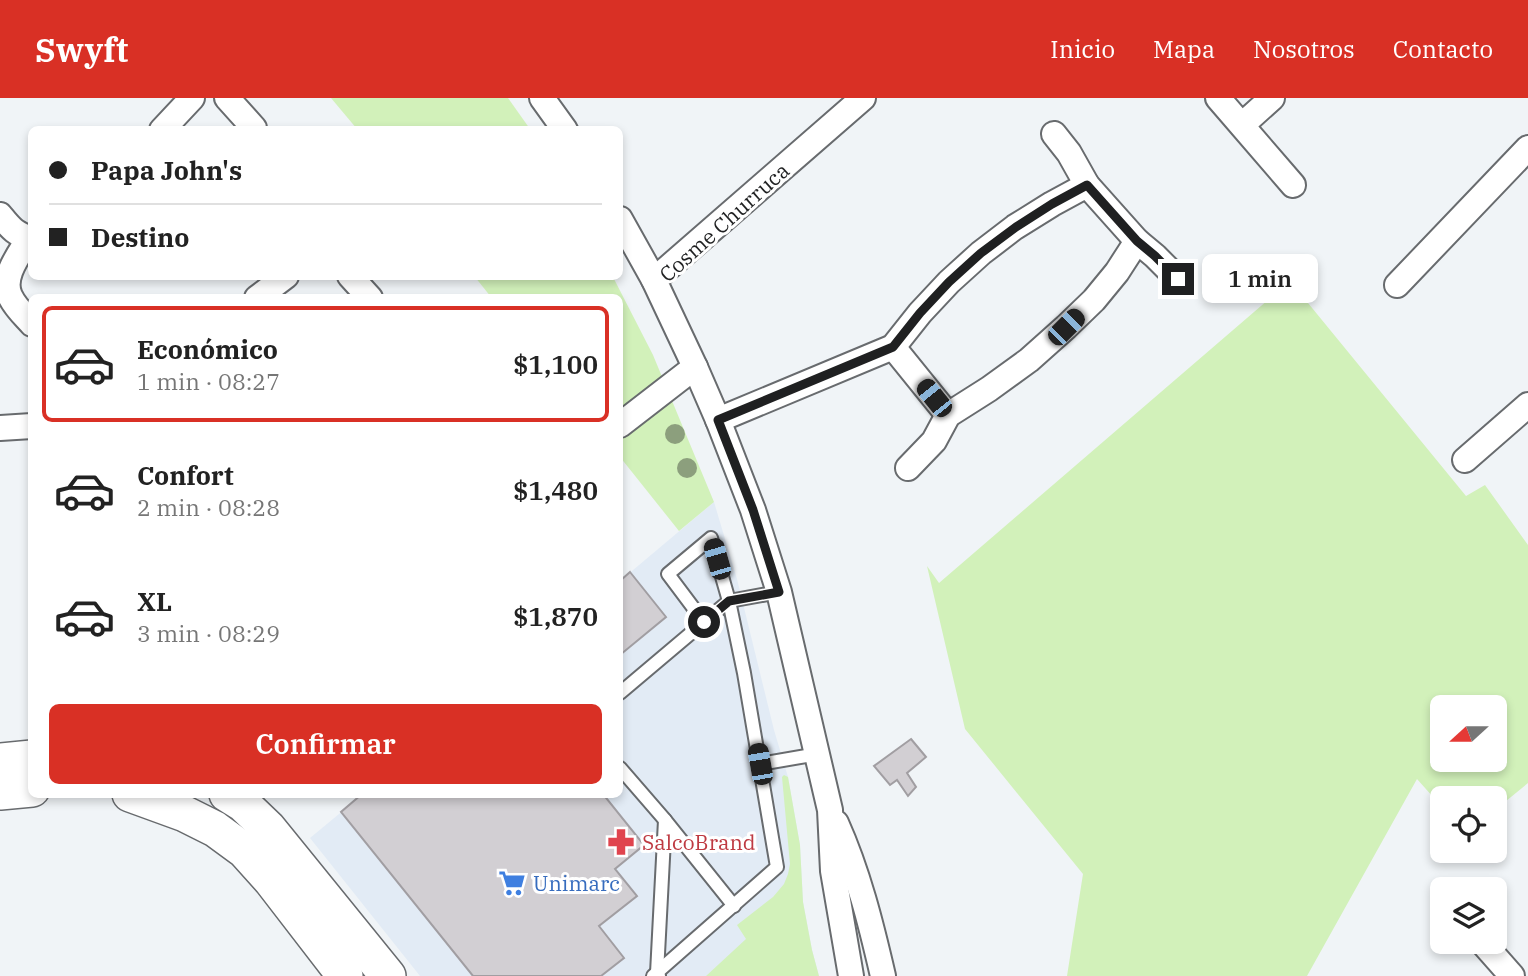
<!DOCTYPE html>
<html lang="es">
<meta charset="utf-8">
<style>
:root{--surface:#fff;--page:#f6f6f6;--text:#222;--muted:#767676;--line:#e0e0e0;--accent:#d93025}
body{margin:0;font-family:"IBM Plex Serif",serif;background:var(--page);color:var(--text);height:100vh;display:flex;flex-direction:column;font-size:26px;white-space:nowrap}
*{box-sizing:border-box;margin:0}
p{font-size:23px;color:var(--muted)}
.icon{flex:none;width:38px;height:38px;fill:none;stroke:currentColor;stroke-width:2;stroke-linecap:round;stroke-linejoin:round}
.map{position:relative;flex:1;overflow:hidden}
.sheet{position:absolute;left:28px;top:196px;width:595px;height:504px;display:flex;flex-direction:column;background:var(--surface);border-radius:10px;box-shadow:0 4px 10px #0003}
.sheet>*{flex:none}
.top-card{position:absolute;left:28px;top:28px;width:595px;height:154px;border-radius:10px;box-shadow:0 4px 10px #0003;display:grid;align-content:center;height:154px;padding:0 21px;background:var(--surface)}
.needle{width:46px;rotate:249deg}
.tools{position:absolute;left:1430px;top:597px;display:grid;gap:14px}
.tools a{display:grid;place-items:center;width:77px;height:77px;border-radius:10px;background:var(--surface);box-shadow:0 4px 10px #0003;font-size:35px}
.end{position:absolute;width:32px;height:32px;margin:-16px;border:9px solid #1f2021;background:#fff;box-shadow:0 0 0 4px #fff}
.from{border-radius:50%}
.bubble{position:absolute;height:49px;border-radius:10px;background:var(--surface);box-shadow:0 4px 10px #0003;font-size:23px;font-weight:600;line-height:49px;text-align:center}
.car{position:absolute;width:21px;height:42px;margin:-21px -10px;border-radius:9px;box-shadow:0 0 5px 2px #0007;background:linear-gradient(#222 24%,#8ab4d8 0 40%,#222 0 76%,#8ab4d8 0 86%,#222 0)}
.top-card b{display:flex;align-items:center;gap:24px;height:66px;font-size:26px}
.top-card b+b{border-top:2px solid var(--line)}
.top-card i{width:18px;height:18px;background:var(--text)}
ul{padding:12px 0 0;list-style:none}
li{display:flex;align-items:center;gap:21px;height:116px;margin:0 14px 10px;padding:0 7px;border:4px solid transparent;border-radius:10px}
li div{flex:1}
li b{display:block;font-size:26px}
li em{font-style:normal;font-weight:600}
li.current{border-color:var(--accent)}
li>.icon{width:63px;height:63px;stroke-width:1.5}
.button{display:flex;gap:14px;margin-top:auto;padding:14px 21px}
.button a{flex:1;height:80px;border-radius:10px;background:var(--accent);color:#fff;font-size:28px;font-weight:600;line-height:80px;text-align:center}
header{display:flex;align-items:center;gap:42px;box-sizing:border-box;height:98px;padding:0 35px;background:var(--accent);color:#fff}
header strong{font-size:33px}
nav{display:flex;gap:38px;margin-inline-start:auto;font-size:24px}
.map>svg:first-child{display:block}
</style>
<header>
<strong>Swyft</strong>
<nav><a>Inicio</a><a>Mapa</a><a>Nosotros</a><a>Contacto</a></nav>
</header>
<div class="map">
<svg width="1528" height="878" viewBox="0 0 1528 878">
<rect width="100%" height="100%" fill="#f0f4f7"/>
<path fill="#e2ebf5" d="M 714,404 L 737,481 L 774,632 L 788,679 L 800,747 L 803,804 L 812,852 L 819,878 L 420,878 L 310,740 L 362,697 L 620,696 L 620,483 Z"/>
<g fill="#d2f1ba" fill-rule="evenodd">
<path d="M 331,0 L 508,0 L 530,31 L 357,31 Z"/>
<path d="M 475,179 L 613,179 L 653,257 L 714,404 L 679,433 L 620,359 L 620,200 L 491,199 Z"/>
<path d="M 1290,183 L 1466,398 L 1485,387 L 1528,447 L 1528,685 L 1495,712 L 1494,700 L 1442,700 L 1442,709 L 1417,681 L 1307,878 L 1067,878 L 1083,776 L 965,631 L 927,468 L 939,485 ZM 1442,609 L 1494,609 L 1494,662 L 1442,662 Z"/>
<path d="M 784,677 L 788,679 L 800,747 L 803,804 L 812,852 L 819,878 L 706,878 L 746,841 L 737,827 L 773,799 L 784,786 L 788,776 L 790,766 L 782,679 Z"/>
</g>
<g fill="#d2cfd3" stroke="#a19ea2" stroke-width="2">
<path d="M 630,474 L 666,519 L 620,557 L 620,483 Z"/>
<path d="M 911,641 L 926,659 L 907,675 L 916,689 L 908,698 L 897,682 L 890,687 L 874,668 Z"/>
<path d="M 362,696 L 603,696 L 644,747 L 615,771 L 637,798 L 599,828 L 624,860 L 601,878 L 473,878 L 341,714 Z"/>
</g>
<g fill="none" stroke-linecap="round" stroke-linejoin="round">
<defs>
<g id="lane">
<path d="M 620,595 L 729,503 L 779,494"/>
<path d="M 760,666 L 818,656"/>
<path d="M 620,670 L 665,722 L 734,808"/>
<path d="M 653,878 L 777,769 L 744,575 L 729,503 L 711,440 L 668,476 L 704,524"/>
<path d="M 659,878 L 657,875 L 665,722"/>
</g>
<g id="street">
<path d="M 227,0 L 254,30"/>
<path d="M 542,0 L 565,32"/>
<path d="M 1218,0 L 1293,87"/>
<path d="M 1242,27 L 1272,0"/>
<path d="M 162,32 L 192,0"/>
<path d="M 1054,36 L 1069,55 L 1087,87 L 1137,143 L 1155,158 L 1178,181"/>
<path d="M 0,117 C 9,128 16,138 32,140"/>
<path d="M 620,121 L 654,182 L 695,269 L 718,322 L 753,412 L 779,494 L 830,712 L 833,773 L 851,878"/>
<path d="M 29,140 C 19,157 1,179 10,198 C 15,209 24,217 32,226"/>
<path d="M 350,178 L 370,200"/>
<path d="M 654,182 L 863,0"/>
<path d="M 1397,187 L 1528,50"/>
<path d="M 257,200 L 286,178"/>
<path d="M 893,249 L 948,317"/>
<path d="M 718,322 L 893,249 L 920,215 L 949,184 L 981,155 L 1015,129 L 1052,106 L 1087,87"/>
<path d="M 620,327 L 695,269"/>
<path d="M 0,330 L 32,328"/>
<path d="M 1465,362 L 1528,307"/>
<path d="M 908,370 L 934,343 L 948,317 L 989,291 L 1029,262 L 1066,229 L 1094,202 L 1117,174 L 1137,143"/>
<path d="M 836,725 C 858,774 871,826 883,878"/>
<path d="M 1482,844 L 1512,878"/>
</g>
<g id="secondary">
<path d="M 0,663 L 32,660"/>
<path d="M 0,694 L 32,691"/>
<path d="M 130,696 L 185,716 L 215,731 L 245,753 L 271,782 L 345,878"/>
<path d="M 227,696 L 243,706 L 268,730 L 388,878"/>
</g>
</defs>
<use href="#lane" stroke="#686b6e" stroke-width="16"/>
<use href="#street" stroke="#686b6e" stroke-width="28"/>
<use href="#secondary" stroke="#686b6e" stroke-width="38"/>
<use href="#lane" stroke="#fff" stroke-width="12"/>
<use href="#street" stroke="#fff" stroke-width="24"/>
<use href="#secondary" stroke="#fff" stroke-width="35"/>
</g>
<g fill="#8c9f7d">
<circle cx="675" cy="336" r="10"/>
<circle cx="687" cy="370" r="10"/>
</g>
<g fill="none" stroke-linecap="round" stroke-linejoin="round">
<path stroke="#1f2021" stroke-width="9" d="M 704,524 L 729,503 L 779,494 L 753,412 L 718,322 L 893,249 L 920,215 L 949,184 L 981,155 L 1016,129 L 1052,106 L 1087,87 L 1137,143 L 1155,158 L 1178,181"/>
</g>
<defs>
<symbol id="pharmacy-bare" viewBox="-9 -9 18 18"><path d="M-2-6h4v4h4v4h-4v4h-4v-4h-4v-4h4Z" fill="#e0444e" stroke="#fff" stroke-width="2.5" paint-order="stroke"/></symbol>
<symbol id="supermarket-bare" viewBox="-9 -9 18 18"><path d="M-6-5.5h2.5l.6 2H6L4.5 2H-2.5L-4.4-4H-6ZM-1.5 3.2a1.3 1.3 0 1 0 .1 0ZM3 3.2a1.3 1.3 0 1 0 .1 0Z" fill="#3f7fe0" stroke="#fff" stroke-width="2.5" paint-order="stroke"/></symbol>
</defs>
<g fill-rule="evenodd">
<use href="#pharmacy-bare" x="602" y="725" width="38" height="38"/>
<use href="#supermarket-bare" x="493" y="766" width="38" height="38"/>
</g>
<g text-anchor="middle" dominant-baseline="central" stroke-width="6" stroke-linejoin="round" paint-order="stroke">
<g font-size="21" fill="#1f2021" stroke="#fff">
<text transform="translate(724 124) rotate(-42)">Cosme Churruca</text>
</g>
<g font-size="21" fill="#be3a42" stroke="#fff" text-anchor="start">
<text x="642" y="744">SalcoBrand</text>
</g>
<g font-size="21" fill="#366cbe" stroke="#fff" text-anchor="start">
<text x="533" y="785">Unimarc</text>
</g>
</g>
</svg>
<div class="tools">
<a><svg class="needle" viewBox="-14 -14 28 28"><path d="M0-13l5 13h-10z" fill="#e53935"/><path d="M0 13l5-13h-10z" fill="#767676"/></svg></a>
<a><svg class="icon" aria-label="locate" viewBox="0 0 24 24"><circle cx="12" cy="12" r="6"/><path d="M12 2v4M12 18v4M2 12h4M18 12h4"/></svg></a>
<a><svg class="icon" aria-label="layers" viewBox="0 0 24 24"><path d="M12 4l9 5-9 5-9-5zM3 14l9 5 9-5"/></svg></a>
</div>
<i class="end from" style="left:704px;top:524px"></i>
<i class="end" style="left:1178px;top:181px"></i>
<div class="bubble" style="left:1202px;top:156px;width:116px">1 min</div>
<i class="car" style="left:1066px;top:229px;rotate:45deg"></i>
<i class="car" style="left:934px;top:300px;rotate:321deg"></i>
<i class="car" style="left:717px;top:461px;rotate:344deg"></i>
<i class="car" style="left:760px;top:666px;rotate:350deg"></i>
<div class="top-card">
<b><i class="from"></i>Papa John's</b>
<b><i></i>Destino</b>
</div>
<section class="sheet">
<ul>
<li class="current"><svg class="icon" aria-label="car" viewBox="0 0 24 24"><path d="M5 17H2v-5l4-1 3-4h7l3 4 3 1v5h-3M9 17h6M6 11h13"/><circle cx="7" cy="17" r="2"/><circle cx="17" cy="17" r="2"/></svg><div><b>Económico</b><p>1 min · 08:27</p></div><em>$1,100</em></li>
<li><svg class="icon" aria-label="car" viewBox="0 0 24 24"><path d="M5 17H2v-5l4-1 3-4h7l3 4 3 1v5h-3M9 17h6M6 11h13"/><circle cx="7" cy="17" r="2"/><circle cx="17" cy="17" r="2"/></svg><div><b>Confort</b><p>2 min · 08:28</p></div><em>$1,480</em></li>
<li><svg class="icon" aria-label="car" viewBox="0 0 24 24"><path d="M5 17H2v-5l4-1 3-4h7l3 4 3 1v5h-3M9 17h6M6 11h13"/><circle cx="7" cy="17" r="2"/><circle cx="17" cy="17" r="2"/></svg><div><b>XL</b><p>3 min · 08:29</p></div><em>$1,870</em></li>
</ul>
<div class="button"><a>Confirmar</a></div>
</section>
</div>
